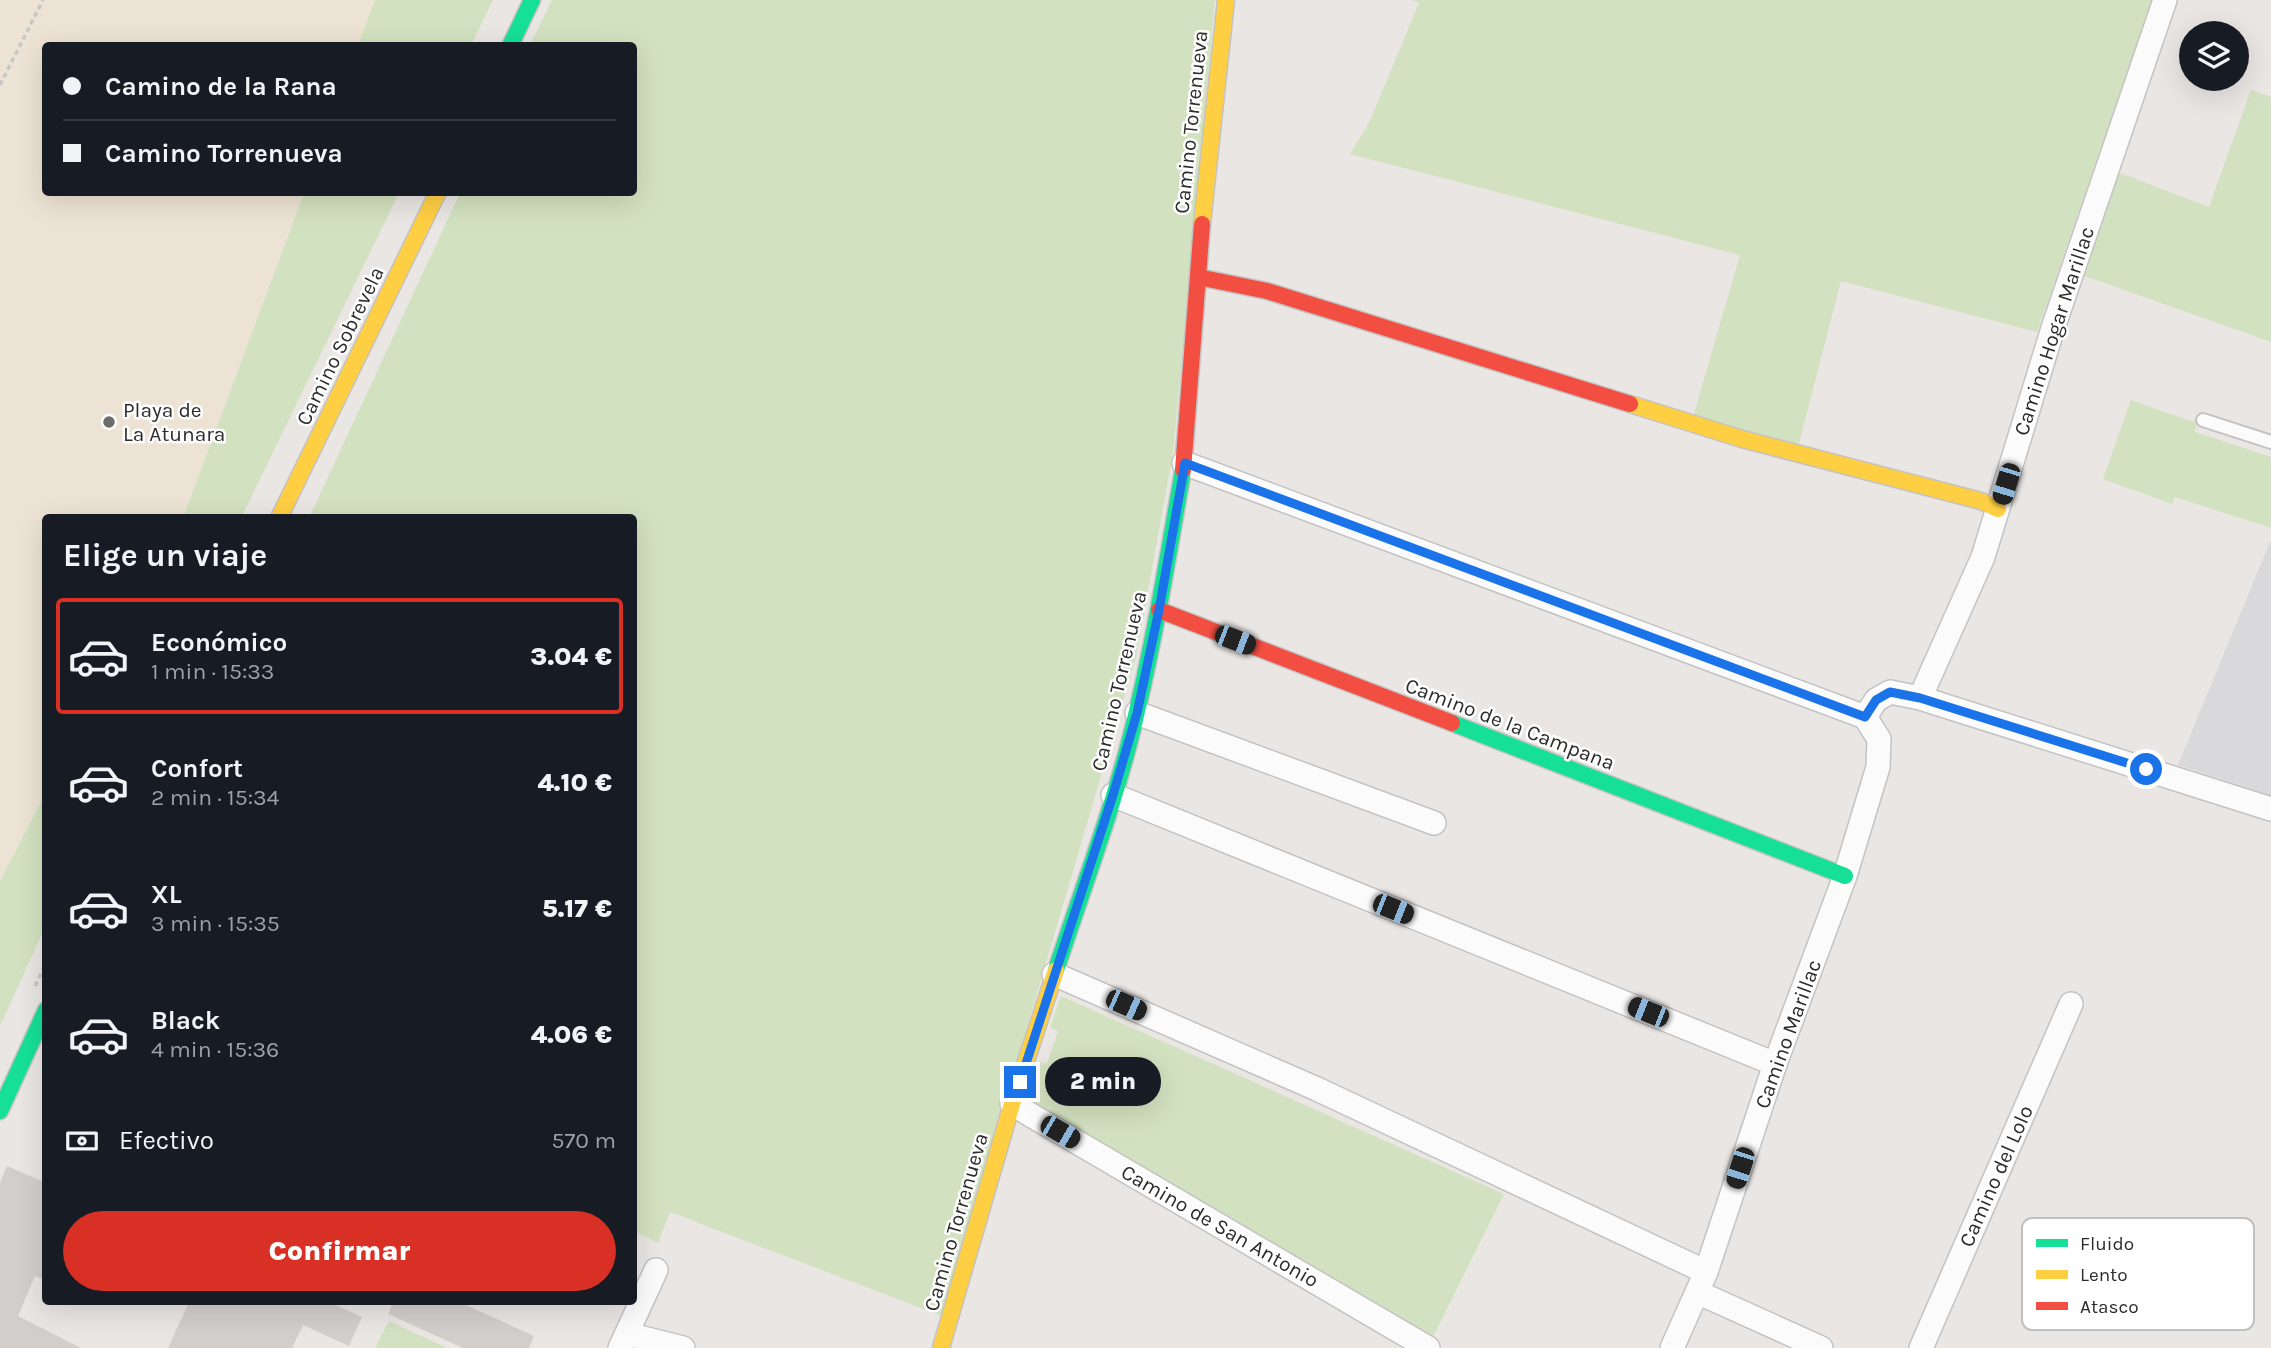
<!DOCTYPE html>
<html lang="es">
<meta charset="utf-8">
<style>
:root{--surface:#171b24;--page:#20242c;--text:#f1f3f6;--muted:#9ea1a6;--line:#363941;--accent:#d93025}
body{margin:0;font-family:Karla,sans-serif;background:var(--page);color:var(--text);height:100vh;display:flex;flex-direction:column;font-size:26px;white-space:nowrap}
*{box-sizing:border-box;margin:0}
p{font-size:23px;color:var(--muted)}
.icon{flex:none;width:38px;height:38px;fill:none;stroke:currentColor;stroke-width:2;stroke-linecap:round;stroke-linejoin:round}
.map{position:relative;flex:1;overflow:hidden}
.panel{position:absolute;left:42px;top:514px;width:595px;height:791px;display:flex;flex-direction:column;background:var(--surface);border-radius:7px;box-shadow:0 7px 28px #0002}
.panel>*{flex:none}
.hud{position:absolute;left:42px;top:42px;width:595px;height:154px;border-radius:7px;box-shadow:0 7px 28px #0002;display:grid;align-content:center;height:154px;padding:0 21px;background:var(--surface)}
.buttons{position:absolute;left:2179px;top:21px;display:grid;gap:14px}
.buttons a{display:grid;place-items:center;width:70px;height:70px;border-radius:50%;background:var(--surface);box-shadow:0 7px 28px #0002;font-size:35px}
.end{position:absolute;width:32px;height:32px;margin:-16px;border:9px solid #1a73e8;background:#fff;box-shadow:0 0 0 4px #fff}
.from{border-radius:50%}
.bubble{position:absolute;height:49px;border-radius:24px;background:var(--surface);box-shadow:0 7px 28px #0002;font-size:23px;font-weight:800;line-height:49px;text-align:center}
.car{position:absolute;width:21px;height:42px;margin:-21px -10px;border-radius:9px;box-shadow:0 0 5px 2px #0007;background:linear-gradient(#222 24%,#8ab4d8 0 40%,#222 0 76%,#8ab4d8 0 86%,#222 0)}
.hud b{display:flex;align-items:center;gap:24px;height:66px;font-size:26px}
.hud b+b{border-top:2px solid var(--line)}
.hud i{width:18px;height:18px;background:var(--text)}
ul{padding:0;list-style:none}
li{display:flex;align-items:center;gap:21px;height:116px;margin:0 14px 10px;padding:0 7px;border:4px solid transparent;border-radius:7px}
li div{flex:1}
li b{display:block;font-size:26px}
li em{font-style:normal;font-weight:800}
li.selected{border-color:var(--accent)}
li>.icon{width:63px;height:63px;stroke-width:1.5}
h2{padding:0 21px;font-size:32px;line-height:84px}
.pay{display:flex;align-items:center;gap:18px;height:77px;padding:0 21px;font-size:26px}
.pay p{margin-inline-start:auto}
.cta{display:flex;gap:14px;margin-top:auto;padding:14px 21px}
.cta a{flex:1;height:80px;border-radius:42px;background:var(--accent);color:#fff;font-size:28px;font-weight:800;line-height:80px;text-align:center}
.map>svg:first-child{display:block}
</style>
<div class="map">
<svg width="2271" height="1348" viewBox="0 0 2271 1348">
<rect width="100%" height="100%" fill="#e9e6e3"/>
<path fill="#d9d8da" d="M 2270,542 L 2271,542 L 2271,795 L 2178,765 Z"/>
<g fill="#d2e1bf">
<path d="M 375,0 L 493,0 L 471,45 L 358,45 Z"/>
<path d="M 552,0 L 1215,0 L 1173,453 L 1136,657 L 942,1316 L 670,1212 L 658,1243 L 634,1231 L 634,518 L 309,518 L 460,193 L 634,192 L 634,46 L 530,45 Z"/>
<path d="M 1412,0 L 2153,0 L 2037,332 L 1841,281 L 1798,447 L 1693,417 L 1740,255 L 1350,154 L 1369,123 L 1419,3 Z"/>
<path d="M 2251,90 L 2271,97 L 2271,342 L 2082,275 L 2115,171 L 2209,207 Z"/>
<path d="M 304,193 L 399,193 L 241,518 L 183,518 Z"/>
<path d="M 2131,400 L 2196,423 L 2195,432 L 2271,457 L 2271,528 L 2175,497 L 2172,504 L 2103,479 Z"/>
<path d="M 45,794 L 45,927 L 0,1026 L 0,881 Z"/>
<path d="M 1061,996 L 1504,1194 L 1431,1341 L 1028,1102 L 1040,1062 L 1047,1064 L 1058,1031 L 1050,1028 Z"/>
<path d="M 389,1321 L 447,1348 L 375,1348 Z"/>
</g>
<path fill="#ece3d4" d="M 0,0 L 375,0 L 358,45 L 46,46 L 46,192 L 304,193 L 183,518 L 46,518 L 45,794 L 0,881 Z"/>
<g fill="#d1cecc">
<path d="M 7,1166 L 46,1183 L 46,1280 L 35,1276 L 18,1316 L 81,1348 L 0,1348 L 0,1183 Z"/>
<path d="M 189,1302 L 329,1302 L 362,1317 L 349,1346 L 303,1325 L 292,1348 L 168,1348 Z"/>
<path d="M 393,1302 L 459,1302 L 534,1336 L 529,1348 L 463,1348 L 388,1314 Z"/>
</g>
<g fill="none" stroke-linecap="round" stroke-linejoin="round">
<defs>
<path id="lane" d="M 2203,420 L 2271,442"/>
<g id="street">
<path d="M 1184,463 L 1865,717"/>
<path d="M 1920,698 L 1983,557 L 2053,328 L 2165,0"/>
<path d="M 1137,713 L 1434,823"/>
<path d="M 1865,717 L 1876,700 L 1890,692 L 1920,698 L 2271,809"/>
<path d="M 1113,795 L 1775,1064"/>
<path d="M 1054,974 L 1317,1089 L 1706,1272"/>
<path d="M 1012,1104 L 1428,1348"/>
<path d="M 1697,1292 L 1821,1348"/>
<path d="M 627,1334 L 683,1348"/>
<path d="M 620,1348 L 656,1270"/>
<path d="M 1672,1348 L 1706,1272 L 1775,1064 L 1845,876 L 1878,767 L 1879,739 L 1865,717"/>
<path d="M 1921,1348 L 2071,1004"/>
</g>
<g id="fast">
<path d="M 510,46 L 532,0"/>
<path d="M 1452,723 L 1845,876"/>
<path d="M 1056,970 C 1084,884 1117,799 1137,711 C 1156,631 1169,551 1183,470"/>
<path d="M 0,1111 L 46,1010"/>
</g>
<g id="slow">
<path d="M 1202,224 L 1226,0"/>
<path d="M 1630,404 L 1742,439 L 1981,501 L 1998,509"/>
<path d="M 279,518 L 438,192"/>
<path d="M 941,1348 L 1012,1104 L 1056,970"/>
</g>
<g id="jam">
<path d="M 1198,277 L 1267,291 L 1630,404"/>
<path d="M 1183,470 L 1202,224"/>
<path d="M 1159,610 L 1452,723"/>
</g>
</defs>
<use href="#lane" stroke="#c4c3c3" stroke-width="16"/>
<use href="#street" stroke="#c4c3c3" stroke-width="26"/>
<use href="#fast" stroke="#c4c3c3" stroke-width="19"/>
<use href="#slow" stroke="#c4c3c3" stroke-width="19"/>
<use href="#jam" stroke="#c4c3c3" stroke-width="19"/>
<g stroke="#c7c7c6" stroke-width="3.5" stroke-dasharray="5 3.5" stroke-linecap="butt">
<path d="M 0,85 L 43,0"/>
<path d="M 35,986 L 46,963"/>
</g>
<use href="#lane" stroke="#fcfbfb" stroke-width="12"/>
<use href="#street" stroke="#fcfbfb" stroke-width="23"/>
<use href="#fast" stroke="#16e098" stroke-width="16"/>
<use href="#slow" stroke="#ffcf43" stroke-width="16"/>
<use href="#jam" stroke="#f24e42" stroke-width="16"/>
</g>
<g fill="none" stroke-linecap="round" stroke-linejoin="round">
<path stroke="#1a73e8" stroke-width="9" d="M 1020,1082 L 1113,795 L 1137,713 L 1159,610 L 1185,463 L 1865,717 L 1876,700 L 1890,692 L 1920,698 L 2146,769"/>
</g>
<circle fill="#6e6d6c" stroke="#fff" stroke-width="2.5" cx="109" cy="422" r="7"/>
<g text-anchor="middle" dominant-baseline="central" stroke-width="5" stroke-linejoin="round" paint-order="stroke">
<g font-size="21" fill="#2c2c2c" stroke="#fff">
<text transform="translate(1191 122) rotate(-84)">Camino Torrenueva</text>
<text transform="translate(2054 331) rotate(-72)">Camino Hogar Marillac</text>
<text transform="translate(340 346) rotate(-64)">Camino Sobrevela</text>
<text transform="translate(1119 681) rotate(-77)">Camino Torrenueva</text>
<text transform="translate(1510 724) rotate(21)">Camino de la Campana</text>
<text transform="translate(1788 1034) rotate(-70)">Camino Marillac</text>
<text transform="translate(1996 1176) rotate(-66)">Camino del Lolo</text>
<text transform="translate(956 1222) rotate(-74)">Camino Torrenueva</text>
<text transform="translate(1220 1226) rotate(30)">Camino de San Antonio</text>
</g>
<g font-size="21" fill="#2c2c2c" stroke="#fff" text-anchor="start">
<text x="123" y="410">Playa de<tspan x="123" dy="24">La Atunara</tspan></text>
</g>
</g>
<rect x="2022" y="1218" width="232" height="112" rx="10" fill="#fff" stroke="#c0c0c0" stroke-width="2"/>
<rect x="2036" y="1239" width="32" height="8" fill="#16e098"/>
<rect x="2036" y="1270" width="32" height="9" fill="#ffcf43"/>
<rect x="2036" y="1302" width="32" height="8" fill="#f24e42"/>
<g font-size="19" fill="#2c2c2c">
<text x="2080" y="1250">Fluido</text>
<text x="2080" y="1281">Lento</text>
<text x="2080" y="1313">Atasco</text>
</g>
</svg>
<div class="buttons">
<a><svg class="icon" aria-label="layers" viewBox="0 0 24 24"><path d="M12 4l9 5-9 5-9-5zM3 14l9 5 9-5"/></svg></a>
</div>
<i class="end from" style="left:2146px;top:769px"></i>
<i class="end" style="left:1020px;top:1082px"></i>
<div class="bubble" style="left:1045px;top:1057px;width:116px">2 min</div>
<i class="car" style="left:2006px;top:484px;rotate:197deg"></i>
<i class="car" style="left:1235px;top:640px;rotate:111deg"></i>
<i class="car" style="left:1393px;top:909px;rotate:112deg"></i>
<i class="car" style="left:1126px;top:1005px;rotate:114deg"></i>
<i class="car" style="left:1648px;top:1012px;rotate:292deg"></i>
<i class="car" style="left:1060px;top:1132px;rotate:120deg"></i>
<i class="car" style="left:1740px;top:1168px;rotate:198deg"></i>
<div class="hud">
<b><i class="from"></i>Camino de la Rana</b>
<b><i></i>Camino Torrenueva</b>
</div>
<section class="panel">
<h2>Elige un viaje</h2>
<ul>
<li class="selected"><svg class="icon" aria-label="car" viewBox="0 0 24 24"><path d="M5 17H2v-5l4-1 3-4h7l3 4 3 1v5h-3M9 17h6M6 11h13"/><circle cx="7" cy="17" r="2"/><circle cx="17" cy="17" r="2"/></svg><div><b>Económico</b><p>1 min · 15:33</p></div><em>3.04 €</em></li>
<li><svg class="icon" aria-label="car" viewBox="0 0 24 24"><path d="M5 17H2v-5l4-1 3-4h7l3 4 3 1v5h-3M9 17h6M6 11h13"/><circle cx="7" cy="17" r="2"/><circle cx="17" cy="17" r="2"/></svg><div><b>Confort</b><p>2 min · 15:34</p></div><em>4.10 €</em></li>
<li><svg class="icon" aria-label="car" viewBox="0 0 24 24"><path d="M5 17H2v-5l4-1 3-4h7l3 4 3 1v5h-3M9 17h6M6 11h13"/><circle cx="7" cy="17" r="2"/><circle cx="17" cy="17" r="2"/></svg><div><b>XL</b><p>3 min · 15:35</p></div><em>5.17 €</em></li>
<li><svg class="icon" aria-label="car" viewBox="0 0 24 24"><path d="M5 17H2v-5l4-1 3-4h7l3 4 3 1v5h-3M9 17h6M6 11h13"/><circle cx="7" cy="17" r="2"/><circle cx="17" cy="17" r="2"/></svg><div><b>Black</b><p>4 min · 15:36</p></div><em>4.06 €</em></li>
</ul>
<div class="pay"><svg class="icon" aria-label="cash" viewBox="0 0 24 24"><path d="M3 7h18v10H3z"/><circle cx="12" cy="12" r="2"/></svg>Efectivo<p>570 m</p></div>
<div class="cta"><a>Confirmar</a></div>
</section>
</div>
